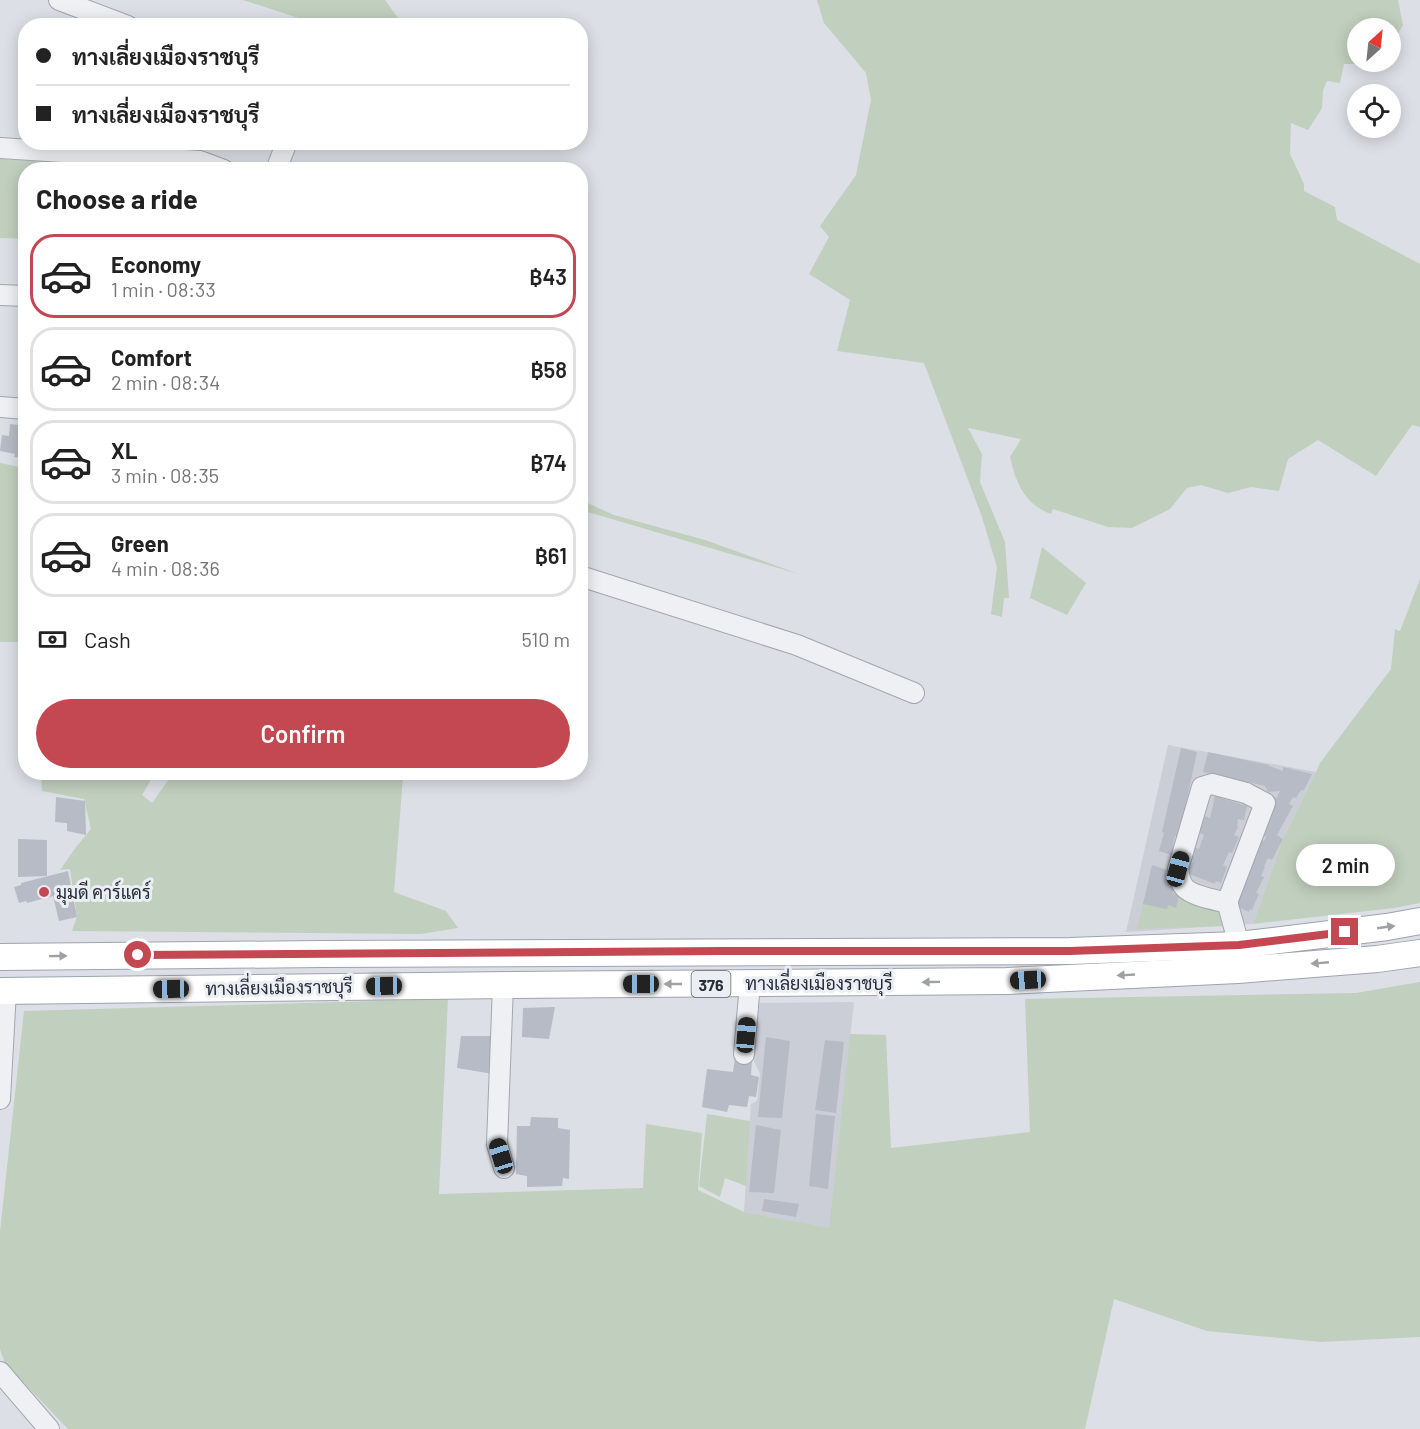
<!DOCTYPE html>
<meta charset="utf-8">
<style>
:root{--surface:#fff;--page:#f2f2f2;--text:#222;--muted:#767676;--line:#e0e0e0;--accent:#c34852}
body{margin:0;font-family:Barlow,Sarabun,sans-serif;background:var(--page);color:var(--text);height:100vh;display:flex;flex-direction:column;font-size:22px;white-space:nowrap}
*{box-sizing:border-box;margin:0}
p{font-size:20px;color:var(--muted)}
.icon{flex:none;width:33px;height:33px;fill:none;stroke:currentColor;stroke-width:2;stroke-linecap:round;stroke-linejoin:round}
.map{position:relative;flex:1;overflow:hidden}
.details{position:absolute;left:18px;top:162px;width:570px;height:618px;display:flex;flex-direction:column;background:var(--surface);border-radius:24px;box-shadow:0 3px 15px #0003}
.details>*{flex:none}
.top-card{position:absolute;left:18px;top:18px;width:570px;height:132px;border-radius:24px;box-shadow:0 3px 15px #0003;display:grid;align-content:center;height:132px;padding:0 18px;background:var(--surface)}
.needle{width:39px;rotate:27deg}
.fabs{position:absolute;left:1347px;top:18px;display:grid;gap:12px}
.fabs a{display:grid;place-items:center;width:54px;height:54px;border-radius:50%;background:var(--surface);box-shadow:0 3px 15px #0003;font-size:30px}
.end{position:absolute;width:27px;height:27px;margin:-14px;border:8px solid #c34852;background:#fff;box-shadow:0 0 0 3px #fff}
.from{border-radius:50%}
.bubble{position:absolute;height:42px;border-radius:21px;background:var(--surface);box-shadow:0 3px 15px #0003;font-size:20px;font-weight:600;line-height:42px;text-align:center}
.car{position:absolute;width:18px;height:36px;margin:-18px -9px;border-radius:8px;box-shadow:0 0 4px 2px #0007;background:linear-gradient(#222 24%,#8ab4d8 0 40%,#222 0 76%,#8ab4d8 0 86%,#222 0)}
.top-card b{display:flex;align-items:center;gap:21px;height:57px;font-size:22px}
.top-card b+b{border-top:2px solid var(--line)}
.top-card i{width:15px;height:15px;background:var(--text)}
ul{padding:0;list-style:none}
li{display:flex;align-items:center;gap:18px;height:84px;margin:0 12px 9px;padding:0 6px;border:3px solid var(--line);border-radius:24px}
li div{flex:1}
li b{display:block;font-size:22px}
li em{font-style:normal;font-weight:600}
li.current{border-color:var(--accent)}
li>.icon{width:54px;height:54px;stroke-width:1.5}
h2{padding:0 18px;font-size:27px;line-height:72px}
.pay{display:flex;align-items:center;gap:15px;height:66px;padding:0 18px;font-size:22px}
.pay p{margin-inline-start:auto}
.button{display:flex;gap:12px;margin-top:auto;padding:12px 18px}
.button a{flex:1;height:69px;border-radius:36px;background:var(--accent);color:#fff;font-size:24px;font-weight:600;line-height:69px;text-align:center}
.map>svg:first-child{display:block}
</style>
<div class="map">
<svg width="1420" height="1429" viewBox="0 0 1420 1429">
<rect width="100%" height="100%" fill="#dcdfe5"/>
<g fill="#cbced6">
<path d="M 1168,745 L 1316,772 L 1283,839 L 1253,924 L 1126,932 Z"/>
<path d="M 854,1002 L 829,1229 L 744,1212 L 751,1104 L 757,1101 L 760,1074 L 754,1061 L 759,1003 Z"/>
</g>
<g fill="#c1cfbe">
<path d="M 243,0 L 385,0 L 403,25 L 320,25 Z"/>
<path d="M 817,0 L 1398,0 L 1403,25 L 1391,45 L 1390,28 L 1358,28 L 1358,62 L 1379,62 L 1377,64 L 1344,64 L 1340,83 L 1327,81 L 1323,90 L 1322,108 L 1308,130 L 1291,123 L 1290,154 L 1304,184 L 1304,191 L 1335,207 L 1337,220 L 1420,264 L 1420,427 L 1412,425 L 1376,476 L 1318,440 L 1288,459 L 1279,491 L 1251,487 L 1228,493 L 1201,485 L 1187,488 L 1170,509 L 1132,528 L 1108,527 L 1053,509 L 1051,514 C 1024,504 1016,483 1010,457 L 1021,439 L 968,428 L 982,454 L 980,482 L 1005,542 L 1009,598 L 1004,598 L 1002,617 L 991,614 L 997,567 L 982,517 L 924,363 L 837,351 L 850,300 L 809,274 L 829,237 L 820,226 L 856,175 L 871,100 L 866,73 L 824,23 Z"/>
<path d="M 0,159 L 164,169 L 26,170 L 25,239 L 0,238 Z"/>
<path d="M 0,463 L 25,468 L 25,642 L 0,642 Z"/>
<path d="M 581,500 L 614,515 L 705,540 L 799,574 L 581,510 Z"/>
<path d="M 1042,547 L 1086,583 L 1067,615 L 1030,598 Z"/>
<path d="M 1420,579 L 1420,903 L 1394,908 L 1253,924 L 1283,839 L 1316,772 L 1320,763 L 1391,669 L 1395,629 L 1400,631 Z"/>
<path d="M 41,773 L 155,773 L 142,795 L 152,803 L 173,773 L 394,773 L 403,776 L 394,892 L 446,911 L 458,928 L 421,934 L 72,931 L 77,917 L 70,869 L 60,870 L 76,847 L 91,829 L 84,799 L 42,791 Z"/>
<path d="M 1179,895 C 1188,903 1220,907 1222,916 C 1223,919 1222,923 1222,926 L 1137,929 L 1143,904 L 1168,905 L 1176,908 Z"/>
<path d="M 1420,982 L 1420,1337 L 1321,1342 L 1207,1331 L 1114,1299 L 1085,1429 L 68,1429 L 5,1363 L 0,1349 L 0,1232 L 24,1011 L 448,999 L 439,1194 L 643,1188 L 646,1124 L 702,1133 L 698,1190 L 744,1212 L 829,1228 L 850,1034 L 886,1035 L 891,1148 L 1030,1132 L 1025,999 L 1356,993 Z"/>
<path d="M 707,1114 L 750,1121 L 746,1186 L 725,1178 L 720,1197 L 699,1186 Z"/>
</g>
<g fill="#b7bbc5">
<path d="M 10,424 L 26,426 L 26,461 L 21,461 L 21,458 L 14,457 L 15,454 L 0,451 L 2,435 L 9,436 Z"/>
<path d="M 1181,748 L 1197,752 L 1179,837 L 1175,836 L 1171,855 L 1159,851 L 1164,833 L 1162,832 Z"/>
<path d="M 1208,752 L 1269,765 L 1269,766 L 1283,771 L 1283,767 L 1312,774 L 1304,790 L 1301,790 L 1296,798 L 1293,797 L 1289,804 L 1293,806 L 1277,835 L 1283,839 L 1272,860 L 1268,858 L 1264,866 L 1265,867 L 1261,876 L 1264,877 L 1256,893 L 1259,894 L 1252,910 L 1250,909 L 1249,912 L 1231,904 L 1262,840 L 1264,841 L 1266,837 L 1259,834 L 1264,818 L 1276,797 L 1277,798 L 1280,791 L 1268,792 L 1265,786 L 1203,772 Z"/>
<path d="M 1215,796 L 1247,806 L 1244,820 L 1238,819 L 1237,826 L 1238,827 L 1234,835 L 1239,837 L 1232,853 L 1229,852 L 1223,865 L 1227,867 L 1221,883 L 1216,881 L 1215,884 L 1187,873 L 1194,860 L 1190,858 L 1194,847 L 1199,849 L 1204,835 L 1198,832 L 1205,816 L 1210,818 Z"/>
<path d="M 56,797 L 85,801 L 86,835 L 67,831 L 67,823 L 55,822 Z"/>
<path d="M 18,839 L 47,840 L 47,876 L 18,877 Z"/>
<path d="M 1152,865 L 1171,871 L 1169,883 L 1175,885 L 1173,893 L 1179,895 L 1176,908 L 1168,905 L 1167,909 L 1143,904 Z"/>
<path d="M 68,871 L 77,917 L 59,921 L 53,896 L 27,903 L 26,901 L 19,903 L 14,887 L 21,885 L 21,883 Z"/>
<path d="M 555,1007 L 549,1039 L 522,1037 L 523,1008 Z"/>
<path d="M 461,1036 L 496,1036 L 493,1074 L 457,1068 Z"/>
<path d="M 766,1037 L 790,1041 L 782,1118 L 758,1117 Z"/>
<path d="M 825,1040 L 844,1042 L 836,1113 L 815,1110 Z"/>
<path d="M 735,1058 L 752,1060 L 751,1075 L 759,1077 L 756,1097 L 749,1096 L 747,1107 L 729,1105 L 727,1112 L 702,1107 L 707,1069 L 733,1072 Z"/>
<path d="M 816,1114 L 835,1116 L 828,1189 L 809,1186 Z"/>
<path d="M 531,1117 L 558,1118 L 558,1128 L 570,1130 L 569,1179 L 563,1178 L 562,1186 L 527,1187 L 527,1176 L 516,1174 L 517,1126 L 530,1126 Z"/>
<path d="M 756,1125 L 781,1130 L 774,1193 L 749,1192 Z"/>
<path d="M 764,1199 L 799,1204 L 796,1217 L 762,1211 Z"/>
</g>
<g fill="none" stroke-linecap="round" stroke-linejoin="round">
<defs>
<g id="minor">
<path d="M 59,0 L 128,26"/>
<path d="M 0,148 L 200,161 L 224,170"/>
<path d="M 276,170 L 287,142"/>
<path d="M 0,295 L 26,296"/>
<path d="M 0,407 L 26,409"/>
<path d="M 580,576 L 797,645 L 914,693"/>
<path d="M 1228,903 C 1217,900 1192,896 1185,888 C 1180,883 1179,875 1178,869 L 1202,787 L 1212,784 L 1246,793 L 1265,803 L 1228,900 L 1228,905 L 1239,945"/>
<path d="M 503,985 L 497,1144 L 504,1168"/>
<path d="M 744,1054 L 750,983"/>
<path d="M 0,1099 L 6,991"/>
<path d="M 0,1372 L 49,1429"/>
</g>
<g id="major">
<path d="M 0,957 L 322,954 L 1070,951 L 1239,945 L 1387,927 L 1420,921"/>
<path d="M 0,991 L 510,985 L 1007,981 L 1238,970 L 1377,959 L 1420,953"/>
</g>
</defs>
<use href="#minor" stroke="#a2a6ae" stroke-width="22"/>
<use href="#major" stroke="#9da3b0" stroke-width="28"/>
<use href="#minor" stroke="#eff0f4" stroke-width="20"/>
<use href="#major" stroke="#fff" stroke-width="26"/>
</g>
<defs><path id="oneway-solid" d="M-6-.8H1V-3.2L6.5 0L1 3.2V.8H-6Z" transform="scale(1.5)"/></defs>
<g fill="#9ea0a6">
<use href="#oneway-solid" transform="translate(1386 927) rotate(-8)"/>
<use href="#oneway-solid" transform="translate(58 956) rotate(-1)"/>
<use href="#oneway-solid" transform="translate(1320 963) rotate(175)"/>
<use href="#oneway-solid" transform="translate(1126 975) rotate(177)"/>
<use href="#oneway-solid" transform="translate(931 982) rotate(179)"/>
<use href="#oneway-solid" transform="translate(673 984) rotate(180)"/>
</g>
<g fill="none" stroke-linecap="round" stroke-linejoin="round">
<path stroke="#c34852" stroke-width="8" d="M 138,955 L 724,951 L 1070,951 L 1239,945 L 1345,932"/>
</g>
<circle fill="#c34852" stroke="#ebeef3" stroke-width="2" cx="44" cy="892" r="6"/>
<g text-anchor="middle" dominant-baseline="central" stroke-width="6" stroke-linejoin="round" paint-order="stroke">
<rect fill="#ebeef3" stroke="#626772" stroke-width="1.5" x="691.5" y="971" width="39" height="26" rx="4.5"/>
<g font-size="16" font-weight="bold" fill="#272d3a">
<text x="711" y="984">376</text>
</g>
<g font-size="18" fill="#272d3a" stroke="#ebeef3" text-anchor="start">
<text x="56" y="892">มุมดี คาร์แคร์</text>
</g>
<g font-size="18" fill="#272d3a" stroke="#ebeef3">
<text x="819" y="983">ทางเลี่ยงเมืองราชบุรี</text>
<text transform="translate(279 987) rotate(-1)">ทางเลี่ยงเมืองราชบุรี</text>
</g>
</g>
</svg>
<div class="fabs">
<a><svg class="needle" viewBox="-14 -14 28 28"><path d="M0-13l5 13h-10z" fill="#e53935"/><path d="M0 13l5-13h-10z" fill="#767676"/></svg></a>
<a><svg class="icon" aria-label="locate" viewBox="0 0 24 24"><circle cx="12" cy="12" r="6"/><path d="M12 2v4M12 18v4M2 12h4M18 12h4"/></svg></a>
</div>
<i class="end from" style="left:138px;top:955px"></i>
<i class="end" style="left:1345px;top:932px"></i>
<div class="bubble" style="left:1296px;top:844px;width:99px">2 min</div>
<i class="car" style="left:1178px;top:869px;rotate:15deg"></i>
<i class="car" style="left:1028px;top:980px;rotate:267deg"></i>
<i class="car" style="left:641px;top:984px;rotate:270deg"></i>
<i class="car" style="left:384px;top:986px;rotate:269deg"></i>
<i class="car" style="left:171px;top:989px;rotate:269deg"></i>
<i class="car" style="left:746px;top:1035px;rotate:5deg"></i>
<i class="car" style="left:501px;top:1156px;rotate:343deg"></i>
<div class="top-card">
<b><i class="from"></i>ทางเลี่ยงเมืองราชบุรี</b>
<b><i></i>ทางเลี่ยงเมืองราชบุรี</b>
</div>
<section class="details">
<h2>Choose a ride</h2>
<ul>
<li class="current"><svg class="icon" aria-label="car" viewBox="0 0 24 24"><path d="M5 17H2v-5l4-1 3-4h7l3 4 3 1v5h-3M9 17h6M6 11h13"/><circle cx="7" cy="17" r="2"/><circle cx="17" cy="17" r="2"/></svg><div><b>Economy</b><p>1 min · 08:33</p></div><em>฿43</em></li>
<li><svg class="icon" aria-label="car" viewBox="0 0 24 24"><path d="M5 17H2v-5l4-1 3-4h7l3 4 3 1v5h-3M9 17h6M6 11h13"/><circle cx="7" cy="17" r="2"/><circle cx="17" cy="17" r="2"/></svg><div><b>Comfort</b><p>2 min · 08:34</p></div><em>฿58</em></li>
<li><svg class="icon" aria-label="car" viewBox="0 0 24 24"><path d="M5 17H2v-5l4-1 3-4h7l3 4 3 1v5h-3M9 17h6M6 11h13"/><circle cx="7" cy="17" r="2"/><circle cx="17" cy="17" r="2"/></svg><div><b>XL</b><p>3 min · 08:35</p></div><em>฿74</em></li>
<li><svg class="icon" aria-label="car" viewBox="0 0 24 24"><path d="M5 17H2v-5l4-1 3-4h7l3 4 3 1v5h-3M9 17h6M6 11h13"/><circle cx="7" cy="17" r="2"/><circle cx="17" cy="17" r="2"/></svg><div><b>Green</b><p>4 min · 08:36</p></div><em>฿61</em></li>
</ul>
<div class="pay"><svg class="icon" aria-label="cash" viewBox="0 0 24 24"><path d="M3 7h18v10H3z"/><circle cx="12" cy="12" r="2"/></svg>Cash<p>510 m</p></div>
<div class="button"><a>Confirm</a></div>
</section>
</div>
